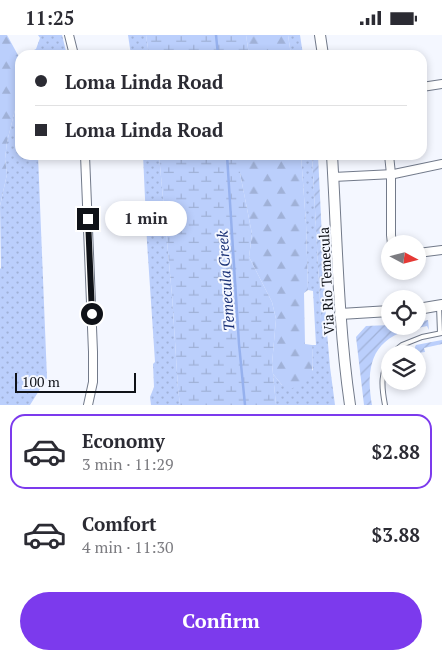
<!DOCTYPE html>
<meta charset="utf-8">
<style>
:root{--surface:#fff;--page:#f2f2f3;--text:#2b2b33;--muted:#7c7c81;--line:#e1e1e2;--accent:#7c3aed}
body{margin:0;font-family:"PT Serif",serif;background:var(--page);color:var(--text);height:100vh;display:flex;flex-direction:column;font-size:19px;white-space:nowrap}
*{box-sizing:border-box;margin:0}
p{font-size:16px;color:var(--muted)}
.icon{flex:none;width:28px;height:28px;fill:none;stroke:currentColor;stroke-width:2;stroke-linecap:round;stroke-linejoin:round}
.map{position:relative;height:370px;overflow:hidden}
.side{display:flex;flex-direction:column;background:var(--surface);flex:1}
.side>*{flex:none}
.banner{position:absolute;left:15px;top:15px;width:412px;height:110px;border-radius:15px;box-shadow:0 2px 8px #0003;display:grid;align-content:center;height:110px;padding:0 20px;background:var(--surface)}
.needle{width:32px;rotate:97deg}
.tools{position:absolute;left:381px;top:200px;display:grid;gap:10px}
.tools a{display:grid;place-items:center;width:45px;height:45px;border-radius:50%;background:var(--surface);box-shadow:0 2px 8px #0003;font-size:25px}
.scale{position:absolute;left:15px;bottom:12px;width:121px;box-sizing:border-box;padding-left:5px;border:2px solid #0f1218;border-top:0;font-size:14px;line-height:18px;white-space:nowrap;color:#0f1218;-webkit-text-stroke:4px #f4f7ff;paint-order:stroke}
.end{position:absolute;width:22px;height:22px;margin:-11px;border:6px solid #0f1218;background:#fff;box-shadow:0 0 0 2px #fff}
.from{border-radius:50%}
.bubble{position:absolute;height:35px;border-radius:18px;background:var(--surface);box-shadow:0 2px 8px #0003;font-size:16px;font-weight:700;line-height:35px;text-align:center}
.banner b{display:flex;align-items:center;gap:18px;height:48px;font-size:19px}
.banner b+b{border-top:1px solid var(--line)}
.banner i{width:12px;height:12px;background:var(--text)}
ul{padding:9px 0 0;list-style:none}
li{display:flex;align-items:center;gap:15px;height:75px;margin:0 10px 8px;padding:0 10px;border:2px solid transparent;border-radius:15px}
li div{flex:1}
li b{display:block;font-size:19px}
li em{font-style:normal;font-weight:700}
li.active{border-color:var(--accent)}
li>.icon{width:45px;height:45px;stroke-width:1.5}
.primary-button{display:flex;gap:10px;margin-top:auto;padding:10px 20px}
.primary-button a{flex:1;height:58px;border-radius:30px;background:var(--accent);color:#fff;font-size:20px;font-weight:700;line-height:58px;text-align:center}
.status{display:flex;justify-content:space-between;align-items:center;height:35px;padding:0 25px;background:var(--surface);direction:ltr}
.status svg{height:14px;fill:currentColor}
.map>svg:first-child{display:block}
</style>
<div class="status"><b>11:25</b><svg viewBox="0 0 49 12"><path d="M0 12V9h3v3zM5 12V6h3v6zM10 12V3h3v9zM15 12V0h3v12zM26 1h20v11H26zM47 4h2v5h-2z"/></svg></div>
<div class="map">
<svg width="442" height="370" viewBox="0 0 442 370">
<defs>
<pattern id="grass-dots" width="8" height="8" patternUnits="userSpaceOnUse" patternTransform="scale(1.25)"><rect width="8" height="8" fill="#bbcffc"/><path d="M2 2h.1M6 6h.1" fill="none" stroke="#a0b1d7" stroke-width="1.8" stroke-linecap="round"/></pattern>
<pattern id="forest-firs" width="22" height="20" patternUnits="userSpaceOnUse" patternTransform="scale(1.25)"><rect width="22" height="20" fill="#bbcffc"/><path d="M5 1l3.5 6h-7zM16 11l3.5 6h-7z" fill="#a0b1d7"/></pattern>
<pattern id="wetland-marsh" width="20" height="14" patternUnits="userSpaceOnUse" patternTransform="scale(1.25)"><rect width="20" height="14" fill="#bbcffc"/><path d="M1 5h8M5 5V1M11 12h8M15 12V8" fill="none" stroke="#a0b1d7"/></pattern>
<pattern id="garden-furrows" width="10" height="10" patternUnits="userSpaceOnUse" patternTransform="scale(1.25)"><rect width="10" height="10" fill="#bbcffc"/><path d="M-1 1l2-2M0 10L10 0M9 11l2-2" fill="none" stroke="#a0b1d7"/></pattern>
</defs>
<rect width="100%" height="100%" fill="#f4f7ff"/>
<g fill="url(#grass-dots)">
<path d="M 38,0 L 62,0 L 67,20 L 24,20 L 36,14 L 40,3 Z"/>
<path d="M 128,0 L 146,0 L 149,20 L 131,20 Z"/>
<path d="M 288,0 L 300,0 L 303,20 L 291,20 Z"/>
<path d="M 20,55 L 20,120 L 38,120 L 47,343 L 30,370 L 0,370 L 0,234 L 1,233 L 0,171 L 7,139 L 5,124 L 7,107 Z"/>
<path d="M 143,120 L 159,120 L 172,260 L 178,353 L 180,370 L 151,370 L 150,362 L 154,352 L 153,329 L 155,327 L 147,207 Z"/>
<path d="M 301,120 L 312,120 L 321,285 L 326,286 L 330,332 L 335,370 L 276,370 L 273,339 L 282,350 L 313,335 L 312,310 L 316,310 L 313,256 L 308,255 L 306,189 Z"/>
</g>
<g fill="url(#forest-firs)">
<path d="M 0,0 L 7,0 L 19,22 L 20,55 L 7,107 L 5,124 L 7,139 L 0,171 Z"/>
<path d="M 246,0 L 288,0 L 291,20 L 249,20 Z"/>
<path d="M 240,120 L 301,120 L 306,189 L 308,255 L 304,258 L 305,309 L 312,310 C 313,333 317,349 288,354 L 282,350 L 273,339 L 272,329 L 276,284 L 272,267 L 249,222 L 252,199 L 240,138 Z"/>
</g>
<g fill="url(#wetland-marsh)">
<path d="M 146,0 L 246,0 L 249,20 L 149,20 Z"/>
<path d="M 159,120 L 240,120 L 240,138 L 252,199 L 249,222 L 272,267 L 276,284 L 272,329 L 276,370 L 180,370 L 178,353 L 172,260 Z"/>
</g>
<g fill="url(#garden-furrows)">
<path d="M 312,120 L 318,120 L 326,286 L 321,286 Z"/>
<path d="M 428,285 L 429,295 L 427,291 C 418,293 409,294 400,298 C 368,311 367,340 372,370 L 364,370 L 356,302 L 366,291 L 390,290 L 390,291 L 418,291 L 418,287 Z"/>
<path d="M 442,305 L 442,309 L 424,313 L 425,317 L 412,319 L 415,318 L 415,312 L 416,310 Z"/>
</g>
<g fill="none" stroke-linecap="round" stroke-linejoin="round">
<g stroke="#96b1ee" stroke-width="2.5">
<path d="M 216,0 L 218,20"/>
<path d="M 227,120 L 239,309 L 245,370"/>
</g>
<defs>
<g id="service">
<path d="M 439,271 L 440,298"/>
<path d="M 391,319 L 402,310 L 422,302 L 442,298"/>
<path d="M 385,370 C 381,349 381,339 390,320"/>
</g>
<g id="minor">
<path d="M 69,0 L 74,20"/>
<path d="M 422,52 L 442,49"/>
<path d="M 85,120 L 93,317 L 93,347 L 88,370"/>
<path d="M 389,120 L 391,139 L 391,200 L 392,209"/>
<path d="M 333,142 L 394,139 L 442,129"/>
<path d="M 418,218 L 442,215"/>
</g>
<g id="tertiary">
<path d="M 320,0 L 323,20"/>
<path d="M 332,120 C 337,203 338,287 350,370"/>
<path d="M 418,274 L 442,270"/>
<path d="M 340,279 L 390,276"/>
</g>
</defs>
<use href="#service" stroke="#727a8a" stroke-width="6"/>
<use href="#minor" stroke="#727a8a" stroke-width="10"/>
<use href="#tertiary" stroke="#727a8a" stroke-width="12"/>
<use href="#service" stroke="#fff" stroke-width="4"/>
<use href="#minor" stroke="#fff" stroke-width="8"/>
<use href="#tertiary" stroke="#fff" stroke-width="10"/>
</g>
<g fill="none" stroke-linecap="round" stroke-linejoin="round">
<path stroke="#0f1218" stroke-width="6" d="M 88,184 L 92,279"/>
</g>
<g text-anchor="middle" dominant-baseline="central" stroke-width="4" stroke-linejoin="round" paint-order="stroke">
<g font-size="14" fill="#0f1218" stroke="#f4f7ff">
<text transform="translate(326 246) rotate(-93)">Via Rio Temecula</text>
</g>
<g font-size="15" font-style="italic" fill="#193076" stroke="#f4f7ff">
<text transform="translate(225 246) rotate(-94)">Temecula Creek</text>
</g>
</g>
</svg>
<div class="tools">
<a><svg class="needle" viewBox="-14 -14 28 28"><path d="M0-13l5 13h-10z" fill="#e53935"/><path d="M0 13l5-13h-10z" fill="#7c7c81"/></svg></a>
<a><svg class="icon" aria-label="locate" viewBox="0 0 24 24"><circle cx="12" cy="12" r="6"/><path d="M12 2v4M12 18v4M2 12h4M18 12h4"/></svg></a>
<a><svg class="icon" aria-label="layers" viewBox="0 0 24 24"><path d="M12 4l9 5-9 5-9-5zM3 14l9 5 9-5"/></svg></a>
</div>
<div class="scale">100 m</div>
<i class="end from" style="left:92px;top:279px"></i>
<i class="end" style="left:88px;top:184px"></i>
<div class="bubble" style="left:105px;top:166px;width:82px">1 min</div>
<div class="banner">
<b><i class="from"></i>Loma Linda Road</b>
<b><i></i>Loma Linda Road</b>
</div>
</div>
<section class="side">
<ul>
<li class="active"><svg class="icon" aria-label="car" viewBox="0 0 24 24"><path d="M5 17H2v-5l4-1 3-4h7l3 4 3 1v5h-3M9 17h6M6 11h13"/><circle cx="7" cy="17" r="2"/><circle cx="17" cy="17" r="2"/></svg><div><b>Economy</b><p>3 min · 11:29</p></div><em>$2.88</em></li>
<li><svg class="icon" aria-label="car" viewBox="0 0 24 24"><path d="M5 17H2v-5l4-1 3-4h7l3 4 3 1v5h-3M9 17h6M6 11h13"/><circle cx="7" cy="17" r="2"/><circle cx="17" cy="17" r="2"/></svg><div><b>Comfort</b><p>4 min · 11:30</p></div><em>$3.88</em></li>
</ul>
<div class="primary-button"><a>Confirm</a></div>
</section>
